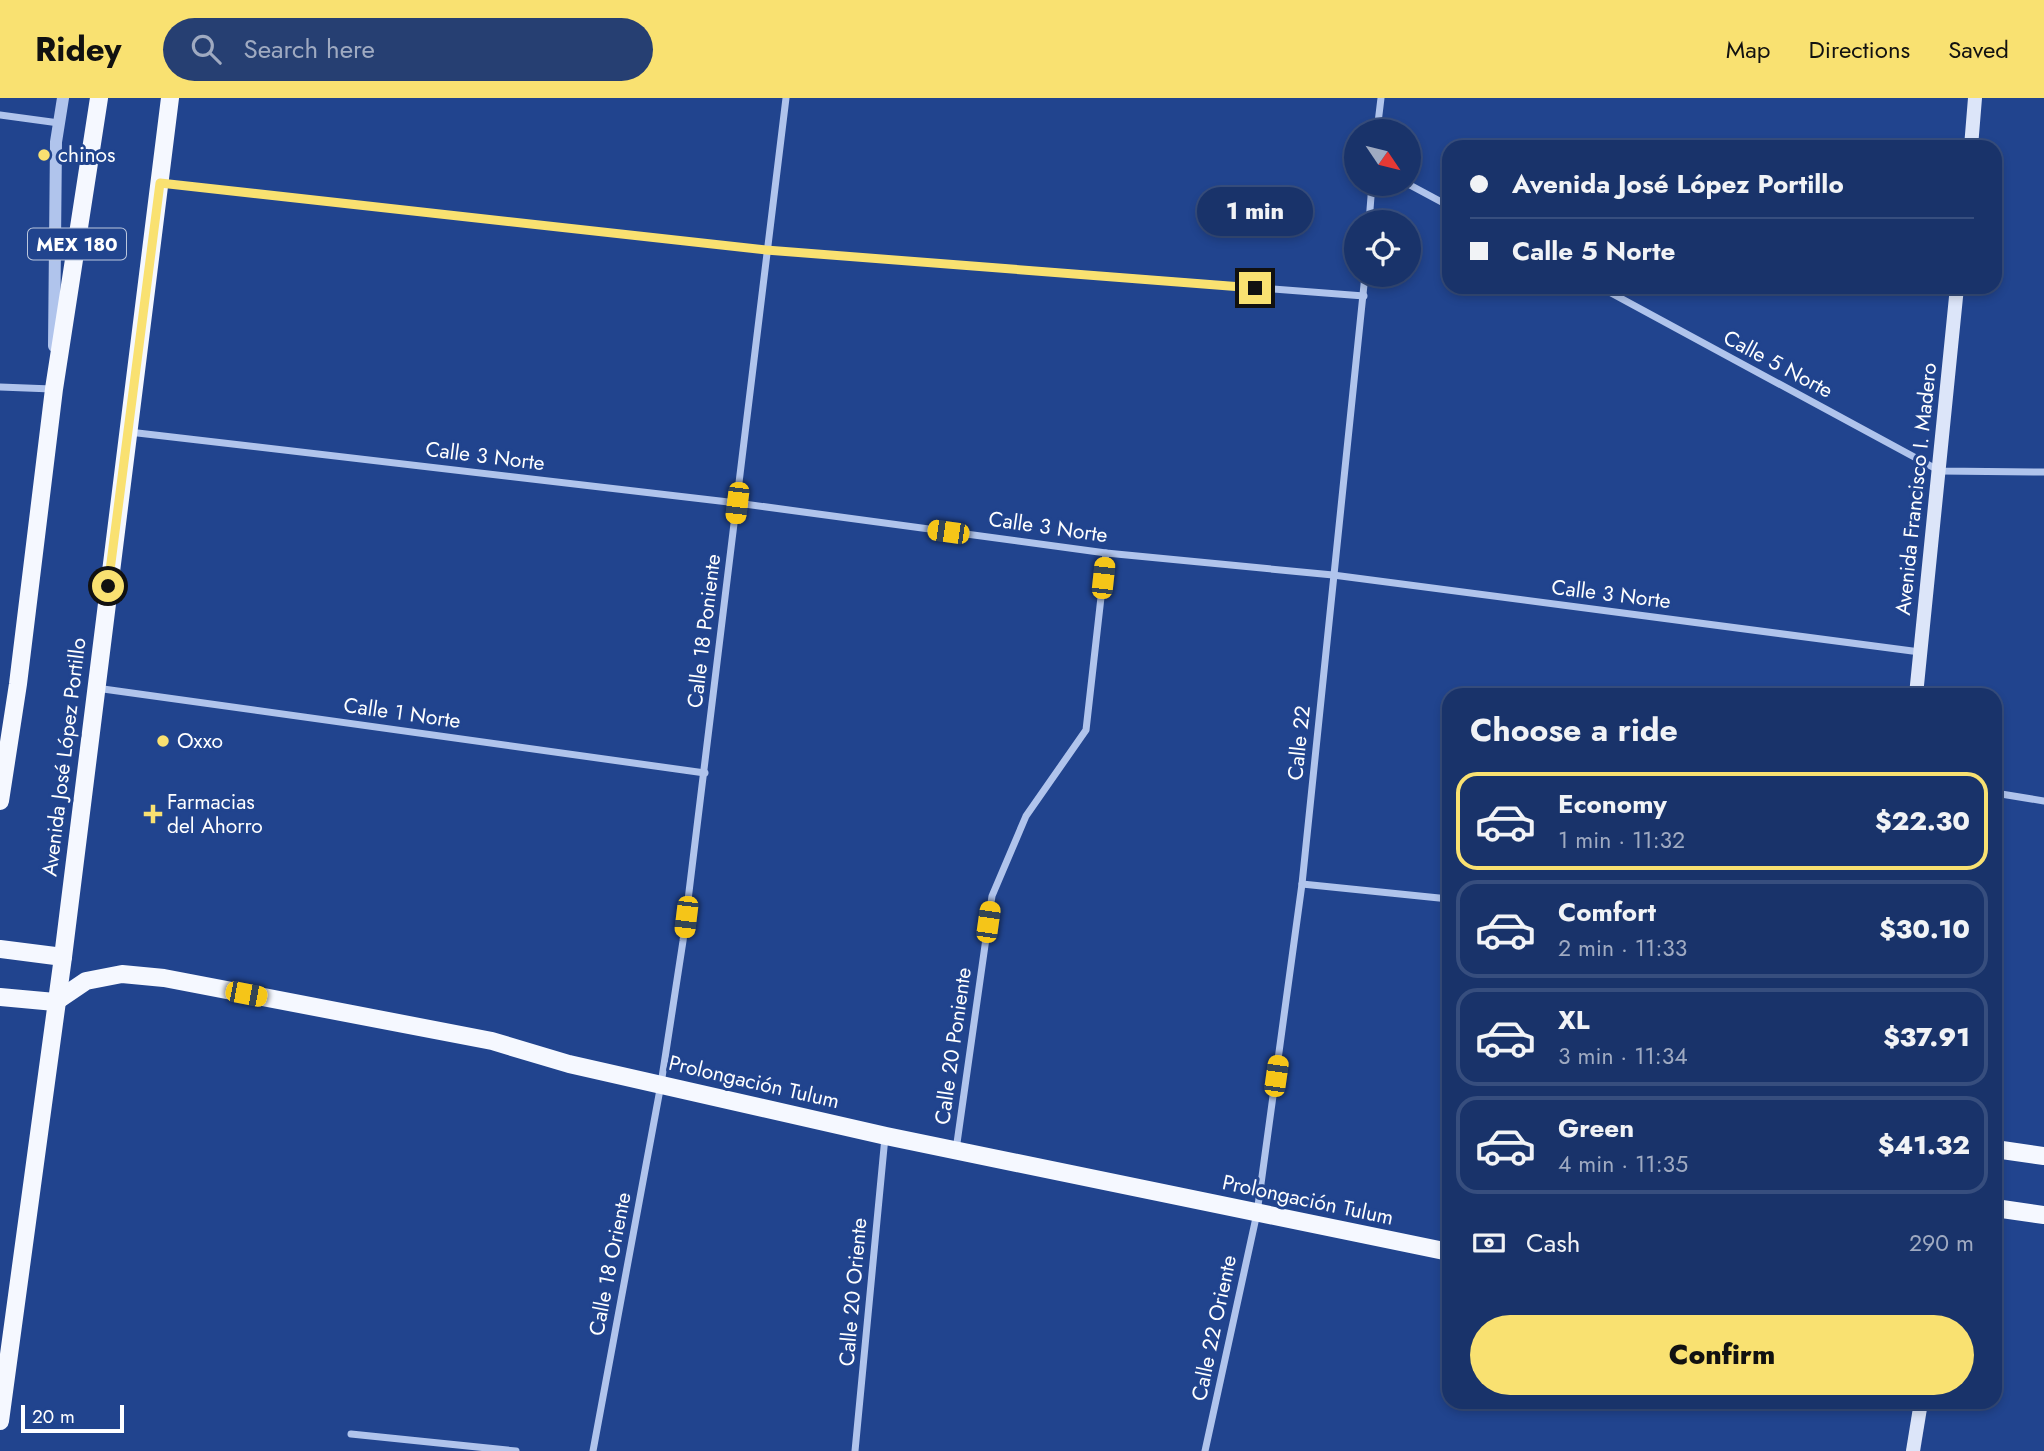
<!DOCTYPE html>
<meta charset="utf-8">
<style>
:root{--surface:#19336a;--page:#263f72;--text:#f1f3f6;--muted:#9faac1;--line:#374e7e;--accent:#f9e171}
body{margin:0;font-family:Jost,sans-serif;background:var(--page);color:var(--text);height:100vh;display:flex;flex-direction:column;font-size:26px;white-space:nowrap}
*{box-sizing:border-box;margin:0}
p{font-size:23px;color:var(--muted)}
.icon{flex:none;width:38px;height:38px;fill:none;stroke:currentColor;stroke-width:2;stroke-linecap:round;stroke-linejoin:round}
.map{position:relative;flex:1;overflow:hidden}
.details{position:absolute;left:1442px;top:590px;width:560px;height:721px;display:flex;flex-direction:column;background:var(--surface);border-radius:21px;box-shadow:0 4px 10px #0003,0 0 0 2px var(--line)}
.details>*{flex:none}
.guide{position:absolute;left:1442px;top:42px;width:560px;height:154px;border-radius:21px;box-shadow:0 4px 10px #0003,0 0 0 2px var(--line);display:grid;align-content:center;height:154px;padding:0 28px;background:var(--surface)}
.needle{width:46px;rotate:125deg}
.tools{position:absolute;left:1344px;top:21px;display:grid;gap:14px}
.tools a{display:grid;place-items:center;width:77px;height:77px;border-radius:50%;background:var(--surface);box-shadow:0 4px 10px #0003,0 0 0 2px var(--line);font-size:35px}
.scale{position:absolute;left:21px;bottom:18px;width:103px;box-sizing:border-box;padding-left:7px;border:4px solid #fff;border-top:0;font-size:19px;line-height:24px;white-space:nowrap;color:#fff;-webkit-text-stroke:5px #21448e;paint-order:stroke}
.end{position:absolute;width:32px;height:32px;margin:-16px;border:9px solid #f9e171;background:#111;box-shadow:0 0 0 4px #111}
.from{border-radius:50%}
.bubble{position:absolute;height:49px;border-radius:24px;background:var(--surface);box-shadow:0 4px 10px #0003,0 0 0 2px var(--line);font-size:23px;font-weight:800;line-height:49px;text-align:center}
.car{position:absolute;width:21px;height:42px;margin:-21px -10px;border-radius:9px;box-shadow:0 0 5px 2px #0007;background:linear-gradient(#f5c518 24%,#345 0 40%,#f5c518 0 76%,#345 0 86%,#f5c518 0)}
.guide b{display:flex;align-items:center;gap:24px;height:66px;font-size:26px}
.guide b+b{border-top:2px solid var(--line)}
.guide i{width:18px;height:18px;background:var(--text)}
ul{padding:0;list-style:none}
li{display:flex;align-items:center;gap:21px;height:98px;margin:0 14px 10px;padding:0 14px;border:4px solid var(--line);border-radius:21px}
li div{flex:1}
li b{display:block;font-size:26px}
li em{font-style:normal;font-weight:800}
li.current{border-color:var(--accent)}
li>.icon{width:63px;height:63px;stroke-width:1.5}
h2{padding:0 28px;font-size:32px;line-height:84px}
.pay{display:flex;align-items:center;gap:18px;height:77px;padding:0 28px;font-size:26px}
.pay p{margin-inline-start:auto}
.action{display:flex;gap:14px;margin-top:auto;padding:14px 28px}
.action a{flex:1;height:80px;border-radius:42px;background:var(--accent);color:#111;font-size:28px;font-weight:800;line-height:80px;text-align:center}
header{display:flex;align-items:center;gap:42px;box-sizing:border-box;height:98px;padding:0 35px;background:var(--accent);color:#111}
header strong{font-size:33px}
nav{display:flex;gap:38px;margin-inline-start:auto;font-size:24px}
.search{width:490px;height:63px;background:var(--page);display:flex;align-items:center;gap:18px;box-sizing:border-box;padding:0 24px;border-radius:38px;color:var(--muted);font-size:26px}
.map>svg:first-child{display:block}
</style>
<header>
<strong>Ridey</strong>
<div class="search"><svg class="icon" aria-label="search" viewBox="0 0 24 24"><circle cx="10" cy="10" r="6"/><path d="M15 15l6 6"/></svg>Search here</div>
<nav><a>Map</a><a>Directions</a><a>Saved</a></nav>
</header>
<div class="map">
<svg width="2044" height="1353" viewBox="0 0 2044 1353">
<rect width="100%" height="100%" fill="#21448e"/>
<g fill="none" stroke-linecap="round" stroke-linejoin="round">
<g stroke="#b0c4ec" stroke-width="7">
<path d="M 0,17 L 59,25"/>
<path d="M 1377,33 L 1381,0"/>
<path d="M 160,85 L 766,152 L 1364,198"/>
<path d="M 1408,86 L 1449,108"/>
<path d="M 1369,124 L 1372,86"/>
<path d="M 1600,189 L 1940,373 L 2044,374"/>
<path d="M 0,289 L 52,291"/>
<path d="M 129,334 L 737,405 L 1106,455 L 1333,477 L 1920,554"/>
<path d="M 96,590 L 705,675"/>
<path d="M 1995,695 L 2044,703"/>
<path d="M 1302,786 L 1449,801"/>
<path d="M 956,1052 L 992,798 L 1026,718 L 1086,632 L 1106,455"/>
<path d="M 351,1336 L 516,1353"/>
<path d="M 593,1353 L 661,986 L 683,843 L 786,0"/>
<path d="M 855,1353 L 885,1039"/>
<path d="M 1205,1353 L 1257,1115 L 1302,786 L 1365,177"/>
</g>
<path stroke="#b0c4ec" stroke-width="12" d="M 54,248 L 56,44 L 63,0"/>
<g stroke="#dce5f9" stroke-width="14">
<path d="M 1971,49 L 1975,0"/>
<path d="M 1916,597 L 1957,189"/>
<path d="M 1913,1353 L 1921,1304"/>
</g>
<g stroke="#f5f8ff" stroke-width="18">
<path d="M 0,703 L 18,586 L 54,291 L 99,0"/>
<path d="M 0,851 L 63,859"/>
<path d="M 0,899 L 55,904 L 86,883 L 122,876 L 164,880 L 492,943 L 569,966 L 886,1038 L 1449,1154"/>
<path d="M 1995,1051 L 2044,1058"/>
<path d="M 1995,1110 L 2044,1117"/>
<path d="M 0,1323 L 63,859 L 170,0"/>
</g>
</g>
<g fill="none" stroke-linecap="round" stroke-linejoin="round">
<path stroke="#f9e171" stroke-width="9" d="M 108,488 L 160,85 L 766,152 L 1255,190"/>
</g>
<g fill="#f9e171" stroke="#21448e" stroke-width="2.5">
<circle cx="44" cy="57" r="7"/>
<circle cx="163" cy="643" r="7"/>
<path d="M149.5 705.5h7v7h7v7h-7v7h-7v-7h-7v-7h7z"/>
</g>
<g text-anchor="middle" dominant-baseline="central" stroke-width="6" stroke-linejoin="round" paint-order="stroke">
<rect fill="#21448e" stroke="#bcc7dd" stroke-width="2" x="28" y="130.5" width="98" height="31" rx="5"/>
<g font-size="19" font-weight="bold" fill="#fff">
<text x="77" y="146">MEX 180</text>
</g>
<g font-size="21" fill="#fff" stroke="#21448e" text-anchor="start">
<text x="58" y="57">chinos</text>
<text x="177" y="643">Oxxo</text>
<text x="167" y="704">Farmacias<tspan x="167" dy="24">del Ahorro</tspan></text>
</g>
<g font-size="21" fill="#fff" stroke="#21448e">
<text transform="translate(1778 266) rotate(28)">Calle 5 Norte</text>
<text transform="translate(485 358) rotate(7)">Calle 3 Norte</text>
<text transform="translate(1916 391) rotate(-84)">Avenida Francisco I. Madero</text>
<text transform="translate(1048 429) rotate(8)">Calle 3 Norte</text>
<text transform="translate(1611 496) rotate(7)">Calle 3 Norte</text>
<text transform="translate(704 533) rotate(-83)">Calle 18 Poniente</text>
<text transform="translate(402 615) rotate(8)">Calle 1 Norte</text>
<text transform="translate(1299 645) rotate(-84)">Calle 22</text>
<text transform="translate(64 659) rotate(-83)">Avenida José López Portillo</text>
<text transform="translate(953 948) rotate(-82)">Calle 20 Poniente</text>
<text transform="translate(754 984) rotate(13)">Prolongación Tulum</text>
<text transform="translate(1308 1102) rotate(12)">Prolongación Tulum</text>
<text transform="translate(610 1166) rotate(-79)">Calle 18 Oriente</text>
<text transform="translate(853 1194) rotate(-85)">Calle 20 Oriente</text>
<text transform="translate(1214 1230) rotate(-78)">Calle 22 Oriente</text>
</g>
</g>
</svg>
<div class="tools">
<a><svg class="needle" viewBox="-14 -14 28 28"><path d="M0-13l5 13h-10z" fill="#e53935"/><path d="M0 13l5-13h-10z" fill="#9faac1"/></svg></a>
<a><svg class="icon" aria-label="locate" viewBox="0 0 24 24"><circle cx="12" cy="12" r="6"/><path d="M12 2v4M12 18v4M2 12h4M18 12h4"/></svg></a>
</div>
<div class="scale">20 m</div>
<i class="end from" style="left:108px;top:488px"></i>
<i class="end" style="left:1255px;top:190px"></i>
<div class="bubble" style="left:1197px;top:89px;width:116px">1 min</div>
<i class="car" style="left:737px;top:405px;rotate:187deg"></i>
<i class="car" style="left:948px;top:434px;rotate:278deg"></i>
<i class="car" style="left:1103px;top:480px;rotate:6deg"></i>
<i class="car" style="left:686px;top:819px;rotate:187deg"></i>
<i class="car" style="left:988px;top:824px;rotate:8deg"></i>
<i class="car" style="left:246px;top:896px;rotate:101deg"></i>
<i class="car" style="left:1276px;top:978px;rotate:8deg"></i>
<div class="guide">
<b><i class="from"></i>Avenida José López Portillo</b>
<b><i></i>Calle 5 Norte</b>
</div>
<section class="details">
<h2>Choose a ride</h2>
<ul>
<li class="current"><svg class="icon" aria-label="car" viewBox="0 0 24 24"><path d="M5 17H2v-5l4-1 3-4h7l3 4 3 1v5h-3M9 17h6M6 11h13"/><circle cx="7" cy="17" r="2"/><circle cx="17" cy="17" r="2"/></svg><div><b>Economy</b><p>1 min · 11:32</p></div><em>$22.30</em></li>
<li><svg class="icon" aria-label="car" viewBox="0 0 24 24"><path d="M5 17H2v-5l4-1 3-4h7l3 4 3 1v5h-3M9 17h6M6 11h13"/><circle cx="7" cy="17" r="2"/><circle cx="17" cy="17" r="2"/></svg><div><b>Comfort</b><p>2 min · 11:33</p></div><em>$30.10</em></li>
<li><svg class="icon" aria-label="car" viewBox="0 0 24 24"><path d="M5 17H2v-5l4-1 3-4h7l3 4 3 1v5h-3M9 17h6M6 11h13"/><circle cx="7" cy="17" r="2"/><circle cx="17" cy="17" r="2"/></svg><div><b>XL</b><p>3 min · 11:34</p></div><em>$37.91</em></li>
<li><svg class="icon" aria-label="car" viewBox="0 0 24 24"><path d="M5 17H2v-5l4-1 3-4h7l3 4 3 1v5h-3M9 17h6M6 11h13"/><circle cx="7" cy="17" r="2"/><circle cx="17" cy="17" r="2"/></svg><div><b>Green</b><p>4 min · 11:35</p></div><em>$41.32</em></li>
</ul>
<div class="pay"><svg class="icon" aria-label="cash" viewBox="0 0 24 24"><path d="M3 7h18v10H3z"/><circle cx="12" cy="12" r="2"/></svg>Cash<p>290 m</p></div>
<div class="action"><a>Confirm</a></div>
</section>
</div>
